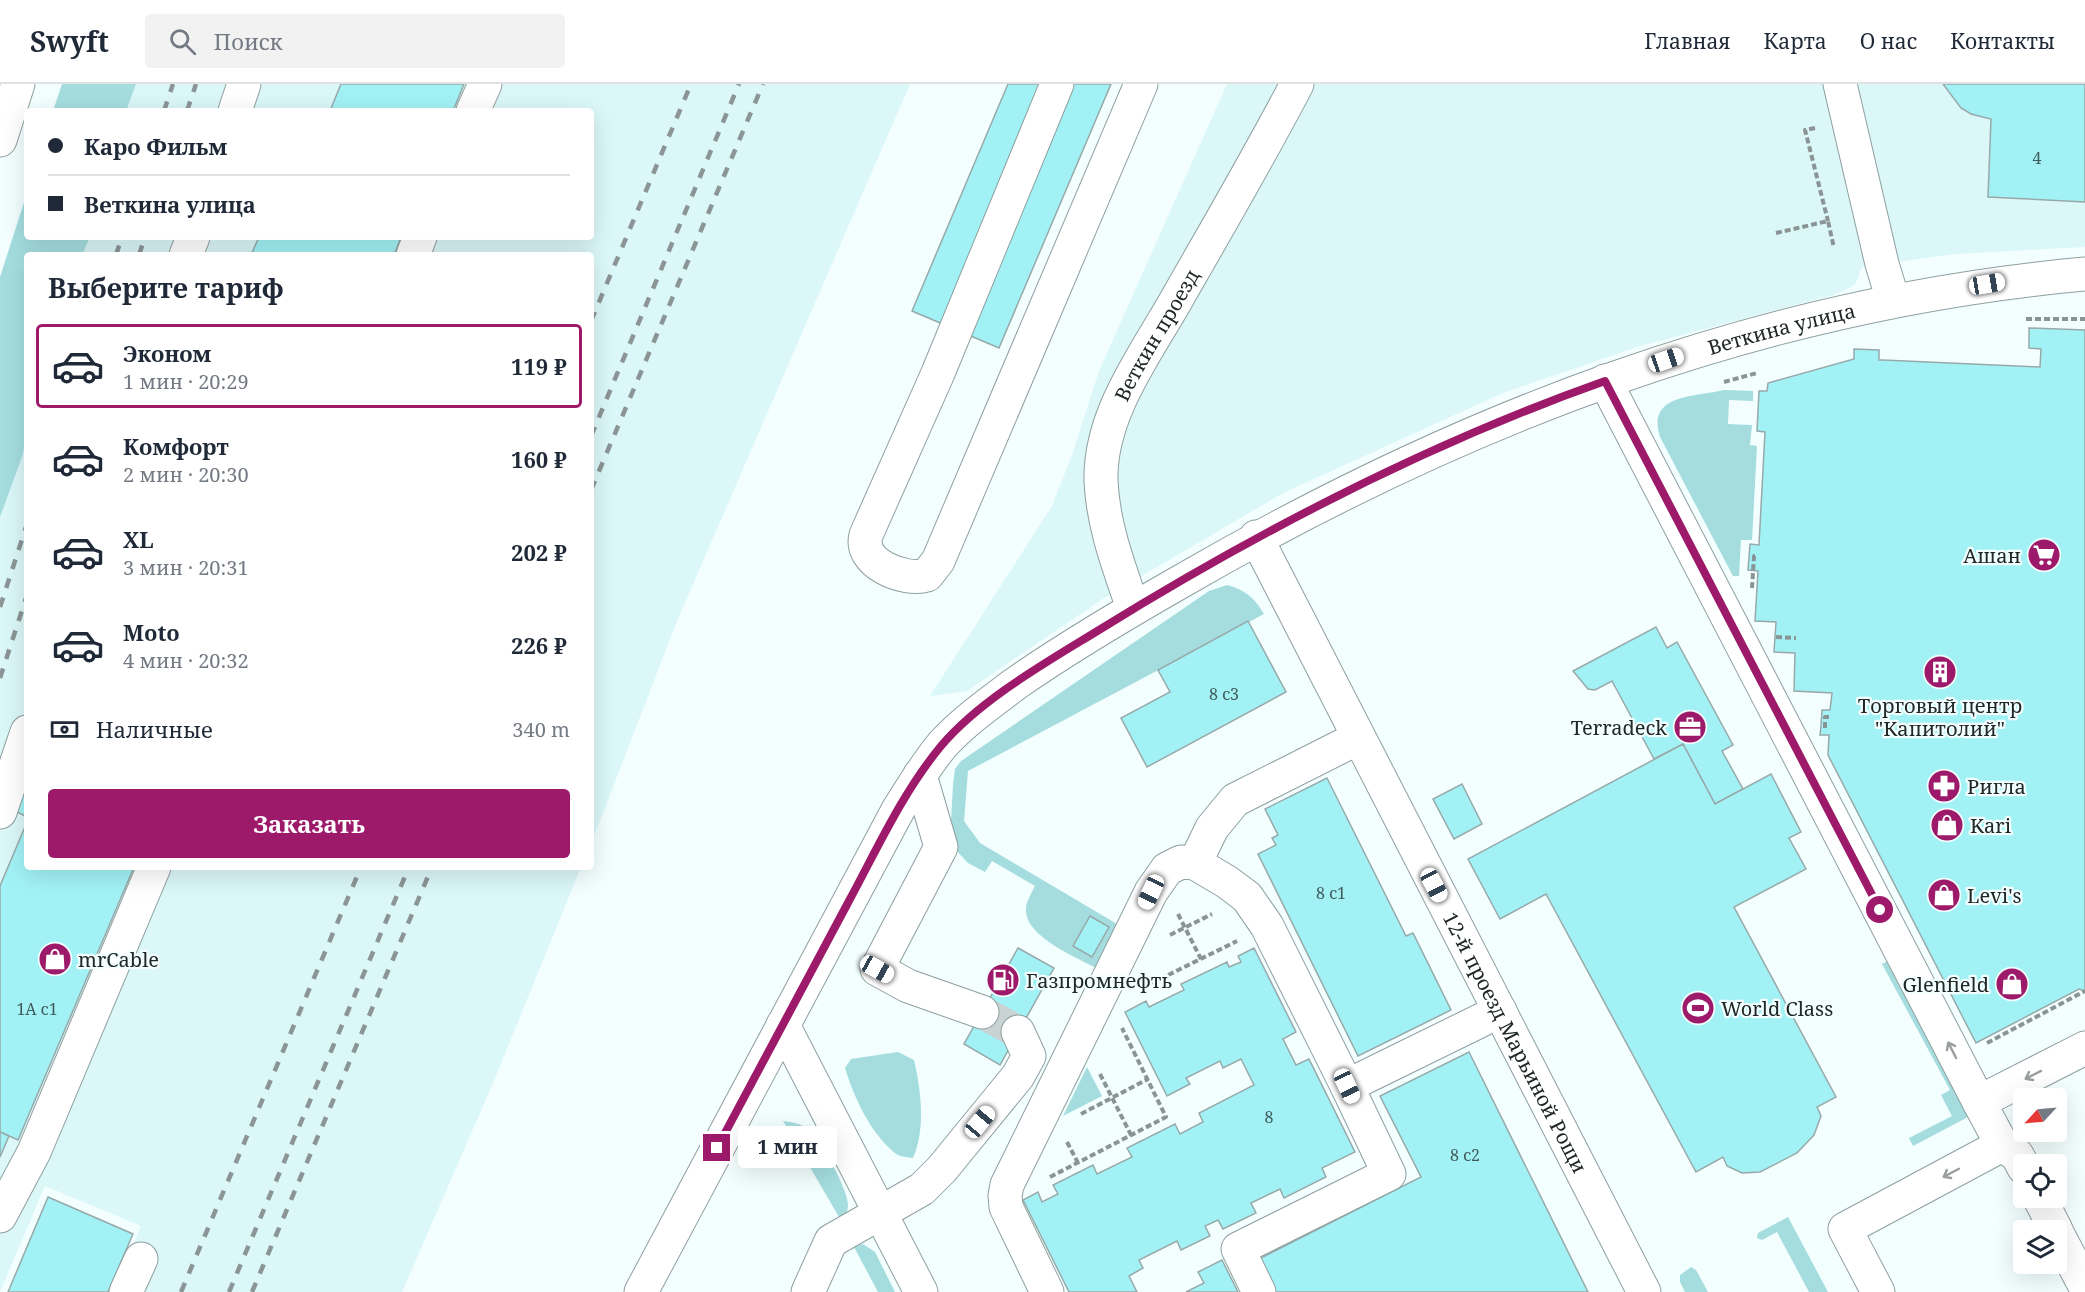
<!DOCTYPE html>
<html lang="ru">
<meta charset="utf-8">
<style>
:root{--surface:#fff;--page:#f2f2f3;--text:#1f2937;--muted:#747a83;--line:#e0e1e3;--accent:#9d1a6b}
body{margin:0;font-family:"Noto Serif",serif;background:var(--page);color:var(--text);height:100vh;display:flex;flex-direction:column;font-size:22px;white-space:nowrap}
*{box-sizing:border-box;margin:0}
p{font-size:20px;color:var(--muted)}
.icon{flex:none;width:33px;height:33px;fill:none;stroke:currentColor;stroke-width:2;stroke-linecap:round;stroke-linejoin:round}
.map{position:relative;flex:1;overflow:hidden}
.panel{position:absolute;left:24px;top:168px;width:570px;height:618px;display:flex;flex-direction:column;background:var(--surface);border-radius:6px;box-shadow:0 6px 24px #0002}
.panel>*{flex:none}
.hud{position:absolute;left:24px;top:24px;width:570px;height:132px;border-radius:6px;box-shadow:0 6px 24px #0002;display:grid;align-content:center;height:132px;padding:0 24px;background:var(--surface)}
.needle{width:39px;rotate:244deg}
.tools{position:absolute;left:2013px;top:1004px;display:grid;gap:12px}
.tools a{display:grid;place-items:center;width:54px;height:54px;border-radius:6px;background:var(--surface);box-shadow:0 6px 24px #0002;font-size:30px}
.end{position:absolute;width:27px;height:27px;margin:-14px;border:8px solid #9d1a6b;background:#fff;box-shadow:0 0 0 3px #fff}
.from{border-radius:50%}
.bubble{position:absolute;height:42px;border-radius:6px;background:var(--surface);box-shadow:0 6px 24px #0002;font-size:20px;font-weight:700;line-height:42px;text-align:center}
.car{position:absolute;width:18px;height:36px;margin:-18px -9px;border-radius:8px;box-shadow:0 0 4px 2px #0007;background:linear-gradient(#fff 24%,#345 0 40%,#fff 0 76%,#345 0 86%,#fff 0)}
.hud b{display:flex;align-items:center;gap:21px;height:57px;font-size:22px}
.hud b+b{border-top:2px solid var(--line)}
.hud i{width:15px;height:15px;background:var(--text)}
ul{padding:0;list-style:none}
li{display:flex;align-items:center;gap:18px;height:84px;margin:0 12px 9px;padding:0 12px;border:3px solid transparent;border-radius:6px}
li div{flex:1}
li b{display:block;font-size:22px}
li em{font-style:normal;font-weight:700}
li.on{border-color:var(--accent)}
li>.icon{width:54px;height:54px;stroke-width:1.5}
h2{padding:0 24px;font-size:27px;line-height:72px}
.pay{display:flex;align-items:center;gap:15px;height:66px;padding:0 24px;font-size:22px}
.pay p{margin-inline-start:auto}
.button{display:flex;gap:12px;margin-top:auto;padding:12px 24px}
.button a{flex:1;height:69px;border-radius:6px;background:var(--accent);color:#fff;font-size:24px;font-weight:700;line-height:69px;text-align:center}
header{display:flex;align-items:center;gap:36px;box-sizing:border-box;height:84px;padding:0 30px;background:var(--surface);border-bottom:2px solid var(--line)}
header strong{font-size:28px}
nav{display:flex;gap:33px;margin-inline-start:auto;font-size:21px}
.search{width:420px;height:54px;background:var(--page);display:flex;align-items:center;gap:15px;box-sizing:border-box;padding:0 21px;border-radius:6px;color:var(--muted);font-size:22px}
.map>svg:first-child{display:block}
</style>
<header>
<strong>Swyft</strong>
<div class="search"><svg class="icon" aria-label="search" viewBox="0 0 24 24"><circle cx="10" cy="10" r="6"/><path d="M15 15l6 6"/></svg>Поиск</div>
<nav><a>Главная</a><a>Карта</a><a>О нас</a><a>Контакты</a></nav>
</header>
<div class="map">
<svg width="2085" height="1208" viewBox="0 0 2085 1208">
<rect width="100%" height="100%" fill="#f3feff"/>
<g fill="#dbf7f8">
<path d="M 107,0 L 910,0 L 677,537 L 591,760 L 591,171 L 51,171 L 57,153 L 591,153 L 591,27 L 98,27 Z"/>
<path d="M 1227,0 L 2085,0 L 2085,163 L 1954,170 L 1862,183 L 1855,201 L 1833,211 L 1640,262 L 1503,309 L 1283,409 L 1101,516 L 967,607 L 930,612 L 1052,422 L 1072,371 L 1099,287 Z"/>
<path d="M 27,246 L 27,783 L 581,783 L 493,999 L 402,1208 L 114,1208 L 141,1142 L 45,1102 L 0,1208 L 0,330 Z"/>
</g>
<g fill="#a5dddf">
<path d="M 62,0 L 136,0 L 126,27 L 53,27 Z"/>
<path d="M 27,109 L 27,153 L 90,153 L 82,171 L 27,171 L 27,347 L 23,370 L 0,433 L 0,193 Z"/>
<path d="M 1724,306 L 1753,307 L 1753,317 L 1729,316 L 1728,340 L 1752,341 L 1750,361 L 1757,362 L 1752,456 L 1741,456 L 1739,492 L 1733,492 L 1660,353 C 1646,309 1697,313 1724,306 Z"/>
<path d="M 1227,501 C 1245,506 1254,513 1264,530 L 968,687 L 964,737 L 980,759 L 1117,840 L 1098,885 C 1078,874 1028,854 1026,828 C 1025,819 1031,810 1035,802 L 992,777 L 985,788 L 968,779 L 955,765 L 951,737 L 953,700 L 955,685 L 961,677 L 1209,507 Z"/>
<path d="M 1888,877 L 1970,1032 L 1913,1062 L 1909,1054 L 1952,1032 L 1941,1011 L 1950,1006 L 1882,880 Z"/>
<path d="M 898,968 L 914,976 C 921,1006 926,1045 913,1074 C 907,1073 899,1073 895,1069 C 870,1049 854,1013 845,984 L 851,975 Z"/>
<path d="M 1087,983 L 1102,1012 L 1063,1032 Z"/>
<path d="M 783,1037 C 793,1038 802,1040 809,1046 C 821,1055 848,1106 848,1121 C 848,1128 845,1132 842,1138 Z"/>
<path d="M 1788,1133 L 1828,1208 L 1809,1208 L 1777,1148 L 1762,1156 L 1757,1154 L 1758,1149 Z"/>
<path d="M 863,1160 L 875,1168 L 895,1208 L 878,1208 L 854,1163 Z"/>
<path d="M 1691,1183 L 1696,1186 L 1708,1208 L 1685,1208 L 1680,1198 L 1680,1191 Z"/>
</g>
<g fill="#a2f2f5" stroke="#98a9aa" stroke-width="1.5">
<path d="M 341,0 L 464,0 L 453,27 L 330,27 Z"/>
<path d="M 1008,0 L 1111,0 L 999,264 L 912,227 Z"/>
<path d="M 1943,0 L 2085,0 L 2085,118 L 1988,113 L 1991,35 L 1971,30 L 1961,24 Z"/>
<path d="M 259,153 L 392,153 L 400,156 L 394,171 L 251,171 Z"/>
<path d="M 2029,244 L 2085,246 L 2085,907 L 2079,905 L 1976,959 L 1828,671 L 1829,651 L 1820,651 L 1821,642 L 1822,626 L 1830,626 L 1832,609 L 1794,607 L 1795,569 L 1774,568 L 1776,538 L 1755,537 L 1758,487 L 1748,486 L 1750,460 L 1759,461 L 1765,348 L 1757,347 L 1759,307 L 1767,307 L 1768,299 L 1854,275 L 1854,265 L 1879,266 L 1879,276 L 1883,276 L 2040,283 L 2041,265 L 2029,264 Z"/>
<path d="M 1248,537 L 1286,608 L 1147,683 L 1121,634 L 1170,608 L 1158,586 Z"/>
<path d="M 1656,543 L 1667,564 L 1677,558 L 1733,661 L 1722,667 L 1743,705 L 1715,720 L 1683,660 L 1654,675 L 1612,597 L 1595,606 L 1588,605 L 1573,587 Z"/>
<path d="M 1683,660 L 1715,720 L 1771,690 L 1801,748 L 1789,754 L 1806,785 L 1734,823 L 1836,1013 L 1817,1023 L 1821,1032 L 1814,1051 L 1797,1069 L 1760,1088 L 1742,1089 L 1727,1082 L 1723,1073 L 1696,1088 L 1546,810 L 1500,835 L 1468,775 Z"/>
<path d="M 1327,694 L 1406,852 L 1413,849 L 1451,926 L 1358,972 L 1258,770 L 1276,761 L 1272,754 L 1278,751 L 1265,725 Z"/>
<path d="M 27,699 L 27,733 L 15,727 Z"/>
<path d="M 1462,700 L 1482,740 L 1454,755 L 1433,715 Z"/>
<path d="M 27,738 L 27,783 L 134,783 L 18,1056 L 0,1048 L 0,802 Z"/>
<path d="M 1090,832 L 1109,843 L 1092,873 L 1073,862 Z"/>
<path d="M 1018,864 L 1054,884 L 1000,981 L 964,960 Z"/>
<path d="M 1254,864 L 1296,948 L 1283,955 L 1296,981 L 1309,975 L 1355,1068 L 1322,1084 L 1326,1093 L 1284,1114 L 1280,1105 L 1251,1119 L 1256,1129 L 1223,1145 L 1218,1136 L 1205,1142 L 1210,1152 L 1181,1166 L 1177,1157 L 1139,1176 L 1143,1184 L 1129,1192 L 1137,1208 L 1069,1208 L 1023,1116 L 1038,1108 L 1042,1118 L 1058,1110 L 1053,1101 L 1093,1081 L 1097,1090 L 1132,1073 L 1127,1064 L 1175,1040 L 1180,1050 L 1203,1038 L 1199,1029 L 1254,1001 L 1241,975 L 1223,984 L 1220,977 L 1186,994 L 1190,1000 L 1167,1012 L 1125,928 L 1146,917 L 1149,923 L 1184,906 L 1181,900 L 1227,878 L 1229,883 L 1241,878 L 1238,872 Z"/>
<path d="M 1469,968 L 1588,1208 L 1275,1208 L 1259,1175 L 1421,1093 L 1380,1012 Z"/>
<path d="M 0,1048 L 9,1052 L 0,1073 Z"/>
<path d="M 48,1113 L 133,1150 L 108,1208 L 8,1208 Z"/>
<path d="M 1222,1176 L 1238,1208 L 1186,1208 L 1204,1199 L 1198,1188 Z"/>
</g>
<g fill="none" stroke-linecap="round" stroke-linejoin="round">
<path stroke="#c9d3d4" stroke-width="33" stroke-dasharray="33 16" stroke-linecap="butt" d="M 982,928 L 1018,948"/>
<defs>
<g id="minor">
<path d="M 1057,0 L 938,289 L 866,451 C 858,479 904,498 927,491 L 938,477 L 1141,0"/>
<path d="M 1840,0 L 1882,180 L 1893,216"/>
<path d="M 235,27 L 244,0"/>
<path d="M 473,27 L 485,0"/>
<path d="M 0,56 L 18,0"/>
<path d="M 186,171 L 193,153"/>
<path d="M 413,171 L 420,153"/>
<path d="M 1605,297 L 1979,1018 L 2002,1061 L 2017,1071 L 2024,1084"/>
<path id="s1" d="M 1256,453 L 1644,1208"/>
<path id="s2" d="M 1133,524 C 1119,483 1103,442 1101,397 C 1099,329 1148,267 1179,211 C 1219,141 1260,71 1297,0"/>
<path d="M 920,691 L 941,763 L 877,885 L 908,902 L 982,928"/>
<path d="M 0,728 L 27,648"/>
<path d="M 1195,779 L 1212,744 L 1235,716 L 1358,654"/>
<path d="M 783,941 L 921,1208"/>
<path d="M 1979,1018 L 2085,964"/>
<path d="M 2039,1113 L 2056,1146"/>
<path d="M 0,1132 L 34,1068 L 154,783"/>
<path d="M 2056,1147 L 2085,1202"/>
<path d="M 126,1208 L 141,1175"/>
<path id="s3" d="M 641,1208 L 898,726 C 912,704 926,680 943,660 C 964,637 990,619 1015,600 C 1068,563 1124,530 1180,498 C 1461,335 1760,219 2085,190"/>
<path d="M 808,1208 L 831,1157 L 922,1105 L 942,1085 L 1018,992 L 1029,972 L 1018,948"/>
<path d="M 1047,1208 L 1006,1123 L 1005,1112 L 1007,1101 L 1151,808 L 1167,785 L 1181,778 L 1195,779 L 1227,798 L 1247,813 L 1267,842 L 1347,1002 L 1500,927"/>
<path d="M 1259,1208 L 1238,1165 L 1389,1090 L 1347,1002"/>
<path d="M 1878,1208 L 1845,1145 L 2002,1061"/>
</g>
</defs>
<use href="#minor" stroke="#8e9f9f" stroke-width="35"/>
<g stroke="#8b9495" stroke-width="4" stroke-dasharray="6 3" stroke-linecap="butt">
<path d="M 1815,44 L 1805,46 L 1828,137"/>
<path d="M 1776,149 L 1828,137 L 1834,164"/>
<path d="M 2026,235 L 2085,235"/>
<path d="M 1724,298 L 1757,289"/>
<path d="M 1752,504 L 1754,472 L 1758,472"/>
<path d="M 1776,553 L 1796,554"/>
<path d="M 1825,644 L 1825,633 L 1830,633"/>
<path d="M 1178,830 L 1201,875"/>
<path d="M 1170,851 L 1212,830"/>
<path d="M 1144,903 L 1237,857"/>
<path d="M 1987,959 L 2085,907"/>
<path d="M 1100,990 L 1131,1051"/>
<path d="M 1081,1030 L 1148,995"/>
<path d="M 1067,1058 L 1078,1079"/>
<path d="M 1050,1093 L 1166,1033 L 1122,944"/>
</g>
<use href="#minor" stroke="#fff" stroke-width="33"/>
<g stroke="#8c9596" stroke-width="4.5" stroke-dasharray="10 10" stroke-linecap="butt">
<path d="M 164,27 L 173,0"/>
<path d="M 187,27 L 196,0"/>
<path d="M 116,171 L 122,153"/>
<path d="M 139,171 L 145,153"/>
<path d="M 591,237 L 691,0"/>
<path d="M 591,352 L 739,0"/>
<path d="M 591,406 L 763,0"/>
<path d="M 0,523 L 27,440"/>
<path d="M 0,594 L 27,511"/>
<path d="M 181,1208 L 361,783"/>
<path d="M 229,1208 L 409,783"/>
<path d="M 252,1208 L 432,783"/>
</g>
</g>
<defs><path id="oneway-shaft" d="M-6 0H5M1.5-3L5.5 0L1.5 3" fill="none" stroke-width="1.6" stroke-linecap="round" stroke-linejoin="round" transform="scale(1.5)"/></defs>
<g stroke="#9b9e9e">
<use href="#oneway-shaft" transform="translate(1952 966) rotate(-117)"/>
<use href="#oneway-shaft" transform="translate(2033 991) rotate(153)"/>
<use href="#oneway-shaft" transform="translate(1951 1089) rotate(152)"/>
</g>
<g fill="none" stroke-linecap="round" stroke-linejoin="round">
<path stroke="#9d1a6b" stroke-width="8" d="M 717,1064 C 762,981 806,898 850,815 C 878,763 903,708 941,662 C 981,615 1047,578 1099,546 C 1259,447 1427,360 1605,297 L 1880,826"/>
</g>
<defs>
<symbol id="supermarket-disc" viewBox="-11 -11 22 22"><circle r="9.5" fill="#9d1a6b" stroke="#f3feff"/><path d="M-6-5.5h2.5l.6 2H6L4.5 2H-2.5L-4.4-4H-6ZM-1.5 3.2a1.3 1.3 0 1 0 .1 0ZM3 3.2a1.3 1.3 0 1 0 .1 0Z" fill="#fff"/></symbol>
<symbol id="building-disc" viewBox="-11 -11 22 22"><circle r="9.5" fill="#9d1a6b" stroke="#f3feff"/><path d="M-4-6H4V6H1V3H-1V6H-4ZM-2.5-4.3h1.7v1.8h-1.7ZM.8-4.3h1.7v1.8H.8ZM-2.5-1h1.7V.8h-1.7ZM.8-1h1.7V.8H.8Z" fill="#fff"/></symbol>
<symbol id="office-disc" viewBox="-11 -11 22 22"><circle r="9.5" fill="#9d1a6b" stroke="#f3feff"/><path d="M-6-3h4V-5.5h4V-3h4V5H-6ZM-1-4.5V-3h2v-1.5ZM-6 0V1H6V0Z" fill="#fff"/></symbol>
<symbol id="pharmacy-disc" viewBox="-11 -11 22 22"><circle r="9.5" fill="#9d1a6b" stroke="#f3feff"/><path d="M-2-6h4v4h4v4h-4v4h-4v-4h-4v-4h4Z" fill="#fff"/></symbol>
<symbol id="shop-disc" viewBox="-11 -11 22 22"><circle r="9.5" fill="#9d1a6b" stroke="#f3feff"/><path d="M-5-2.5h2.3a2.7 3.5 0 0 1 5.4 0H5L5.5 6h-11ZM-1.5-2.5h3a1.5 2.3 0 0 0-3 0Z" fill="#fff"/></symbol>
<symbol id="fuel-disc" viewBox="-11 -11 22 22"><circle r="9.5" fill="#9d1a6b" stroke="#f3feff"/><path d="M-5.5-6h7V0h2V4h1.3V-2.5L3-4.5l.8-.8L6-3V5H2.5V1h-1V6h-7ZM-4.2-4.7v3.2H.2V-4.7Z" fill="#fff"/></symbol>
<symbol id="stadium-disc" viewBox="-11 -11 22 22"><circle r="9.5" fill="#9d1a6b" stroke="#f3feff"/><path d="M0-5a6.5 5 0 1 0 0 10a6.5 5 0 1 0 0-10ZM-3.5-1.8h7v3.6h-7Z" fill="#fff"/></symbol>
</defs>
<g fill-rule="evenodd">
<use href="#supermarket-disc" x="2025" y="452" width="38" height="38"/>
<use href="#building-disc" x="1921" y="569" width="38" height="38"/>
<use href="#office-disc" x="1671" y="624" width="38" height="38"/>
<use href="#pharmacy-disc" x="1925" y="683" width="38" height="38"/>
<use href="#shop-disc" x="1928" y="722" width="38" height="38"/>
<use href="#shop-disc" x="1925" y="792" width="38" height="38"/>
<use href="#shop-disc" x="36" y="856" width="38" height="38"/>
<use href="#fuel-disc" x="984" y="877" width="38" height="38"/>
<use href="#shop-disc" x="1993" y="881" width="38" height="38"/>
<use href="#stadium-disc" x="1679" y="905" width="38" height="38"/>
</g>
<g text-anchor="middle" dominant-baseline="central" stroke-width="4.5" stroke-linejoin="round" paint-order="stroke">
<g font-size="16" fill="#405a5a">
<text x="2037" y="74">4</text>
<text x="1224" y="610">8 с3</text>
<text x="1331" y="809">8 с1</text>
<text x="37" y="925">1А с1</text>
<text x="1269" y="1033">8</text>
<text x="1465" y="1071">8 с2</text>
</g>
<g font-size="20" fill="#202727" stroke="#f3feff">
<text stroke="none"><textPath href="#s3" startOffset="1569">Веткина улица</textPath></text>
<text stroke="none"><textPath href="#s2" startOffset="290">Веткин проезд</textPath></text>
<text stroke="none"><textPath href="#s1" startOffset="568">12-й проезд Марьиной Рощи</textPath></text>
</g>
<g font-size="20" fill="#202727" stroke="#f3feff" text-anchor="start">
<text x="2021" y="471" text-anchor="end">Ашан</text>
<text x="1940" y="621" text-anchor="middle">Торговый центр<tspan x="1940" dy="23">"Капитолий"</tspan></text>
<text x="1667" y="643" text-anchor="end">Terradeck</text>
<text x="1967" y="702">Ригла</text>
<text x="1970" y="741">Kari</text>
<text x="1967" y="811">Levi's</text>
<text x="78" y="875">mrCable</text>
<text x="1026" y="896">Газпромнефть</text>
<text x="1989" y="900" text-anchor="end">Glenfield</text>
<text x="1721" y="924">World Class</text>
</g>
</g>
</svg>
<div class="tools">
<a><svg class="needle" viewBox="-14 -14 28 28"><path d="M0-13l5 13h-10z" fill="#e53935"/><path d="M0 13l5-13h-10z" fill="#747a83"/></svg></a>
<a><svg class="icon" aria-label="locate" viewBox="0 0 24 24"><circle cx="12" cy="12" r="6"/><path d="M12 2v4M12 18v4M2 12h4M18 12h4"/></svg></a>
<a><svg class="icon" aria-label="layers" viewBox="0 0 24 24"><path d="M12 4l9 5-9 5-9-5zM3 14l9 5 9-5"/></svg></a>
</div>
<i class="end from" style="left:1880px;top:826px"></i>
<i class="end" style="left:717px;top:1064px"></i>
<div class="bubble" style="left:738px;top:1042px;width:99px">1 мин</div>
<i class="car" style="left:1987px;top:200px;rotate:80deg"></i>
<i class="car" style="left:1666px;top:276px;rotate:71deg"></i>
<i class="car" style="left:1434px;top:801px;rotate:152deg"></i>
<i class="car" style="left:1151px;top:808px;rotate:205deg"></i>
<i class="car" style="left:877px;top:885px;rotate:119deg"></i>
<i class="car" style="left:1347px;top:1002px;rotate:155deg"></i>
<i class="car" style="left:980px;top:1038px;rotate:40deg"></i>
<div class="hud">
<b><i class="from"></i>Каро Фильм</b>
<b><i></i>Веткина улица</b>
</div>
<section class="panel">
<h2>Выберите тариф</h2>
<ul>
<li class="on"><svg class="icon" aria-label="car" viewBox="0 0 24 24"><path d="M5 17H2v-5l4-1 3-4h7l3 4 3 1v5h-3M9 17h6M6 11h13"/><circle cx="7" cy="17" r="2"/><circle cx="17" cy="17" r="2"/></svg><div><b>Эконом</b><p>1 мин · 20:29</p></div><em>119 ₽</em></li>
<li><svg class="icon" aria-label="car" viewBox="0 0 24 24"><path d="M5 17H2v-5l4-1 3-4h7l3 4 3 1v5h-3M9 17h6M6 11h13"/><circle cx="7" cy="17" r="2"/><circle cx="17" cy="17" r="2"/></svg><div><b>Комфорт</b><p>2 мин · 20:30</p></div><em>160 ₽</em></li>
<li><svg class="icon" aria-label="car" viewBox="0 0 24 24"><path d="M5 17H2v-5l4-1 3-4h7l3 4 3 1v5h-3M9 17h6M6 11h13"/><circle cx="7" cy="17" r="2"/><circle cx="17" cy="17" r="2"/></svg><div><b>XL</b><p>3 мин · 20:31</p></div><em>202 ₽</em></li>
<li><svg class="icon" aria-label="car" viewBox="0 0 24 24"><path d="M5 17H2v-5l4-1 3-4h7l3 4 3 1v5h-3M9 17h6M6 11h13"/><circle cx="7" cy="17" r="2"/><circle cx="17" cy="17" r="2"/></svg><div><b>Moto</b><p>4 мин · 20:32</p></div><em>226 ₽</em></li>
</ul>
<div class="pay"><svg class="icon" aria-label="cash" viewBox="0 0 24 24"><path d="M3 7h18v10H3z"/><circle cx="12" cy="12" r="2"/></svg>Наличные<p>340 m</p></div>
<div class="button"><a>Заказать</a></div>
</section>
</div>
